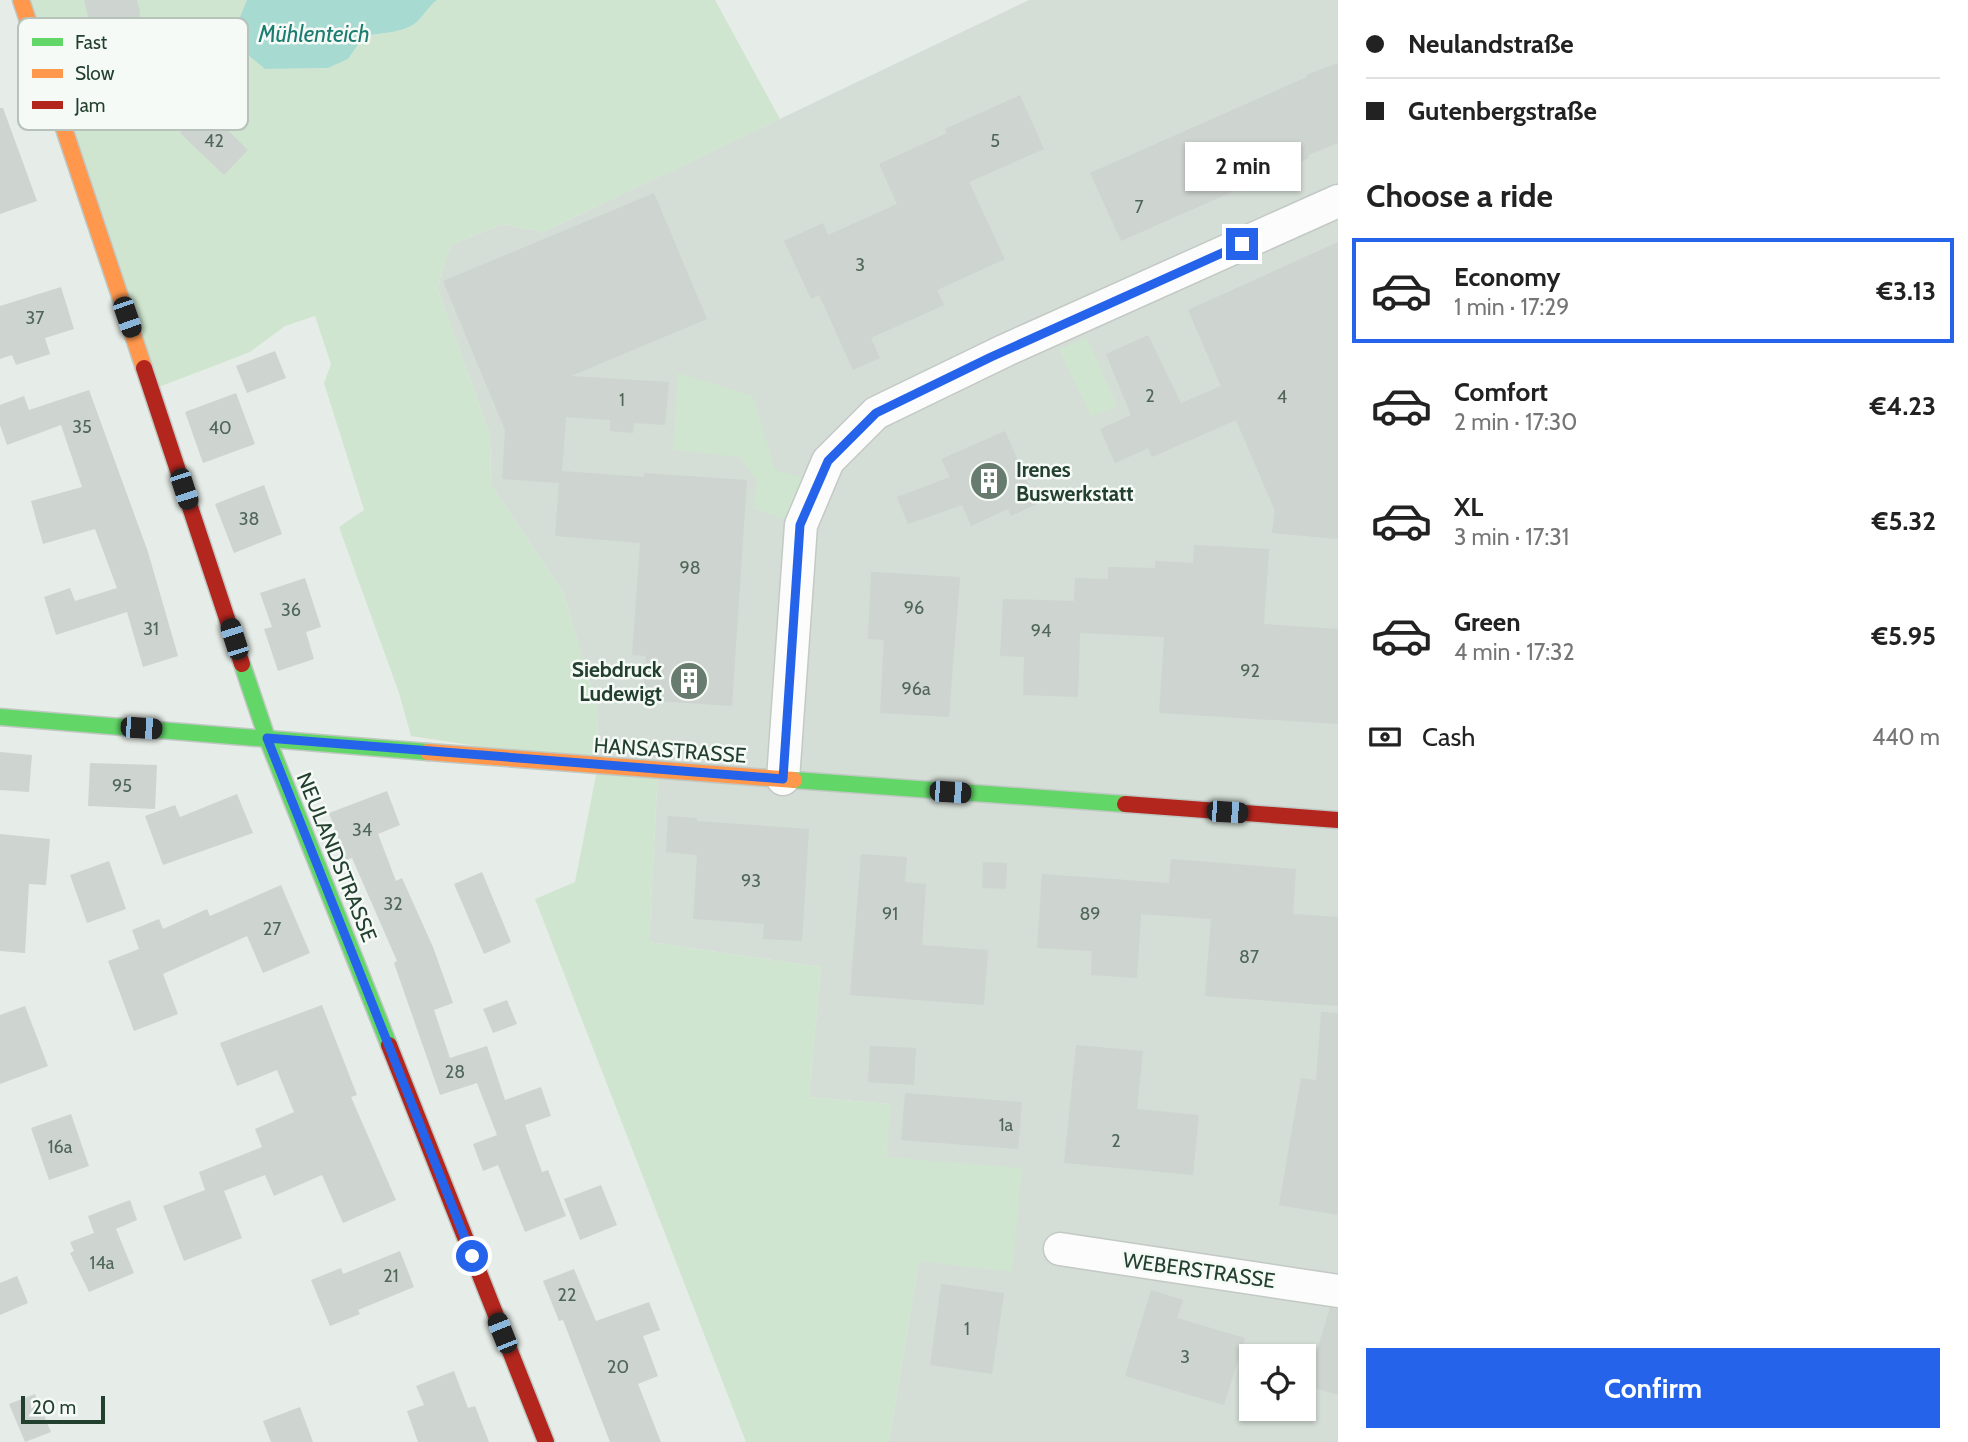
<!DOCTYPE html>
<meta charset="utf-8">
<style>
:root{--surface:#fff;--page:#f2f2f2;--text:#222;--muted:#767676;--line:#e0e0e0;--accent:#2563eb}
body{margin:0;font-family:Cabin,sans-serif;background:var(--page);color:var(--text);height:100vh;display:flex;flex-direction:column;font-size:26px;white-space:nowrap}
*{box-sizing:border-box;margin:0}
p{font-size:23px;color:var(--muted)}
.icon{flex:none;width:38px;height:38px;fill:none;stroke:currentColor;stroke-width:2;stroke-linecap:round;stroke-linejoin:round}
.map{position:relative;flex:1;overflow:hidden}
.sheet{display:flex;flex-direction:column;background:var(--surface);width:630px}
.sheet>*{flex:none}
.guide{display:grid;align-content:center;height:154px;padding:0 28px;background:var(--surface)}
.fabs{position:absolute;left:1239px;top:1344px;display:grid;gap:14px}
.fabs a{display:grid;place-items:center;width:77px;height:77px;border-radius:0px;background:var(--surface);box-shadow:0 2px 5px #0004;font-size:35px}
.scale{position:absolute;left:21px;bottom:18px;width:84px;box-sizing:border-box;padding-left:7px;border:4px solid #23402f;border-top:0;font-size:19px;line-height:24px;white-space:nowrap;color:#23402f;-webkit-text-stroke:5px #f5faf6;paint-order:stroke}
.end{position:absolute;width:32px;height:32px;margin:-16px;border:9px solid #2563eb;background:#fff;box-shadow:0 0 0 4px #fff}
.from{border-radius:50%}
.bubble{position:absolute;height:49px;border-radius:0px;background:var(--surface);box-shadow:0 2px 5px #0004;font-size:23px;font-weight:700;line-height:49px;text-align:center}
.car{position:absolute;width:21px;height:42px;margin:-21px -10px;border-radius:9px;box-shadow:0 0 5px 2px #0007;background:linear-gradient(#222 24%,#8ab4d8 0 40%,#222 0 76%,#8ab4d8 0 86%,#222 0)}
.guide b{display:flex;align-items:center;gap:24px;height:66px;font-size:26px}
.guide b+b{border-top:2px solid var(--line)}
.guide i{width:18px;height:18px;background:var(--text)}
ul{padding:0;list-style:none}
li{display:flex;align-items:center;gap:21px;height:105px;margin:0 14px 10px;padding:0 14px;border:4px solid transparent;border-radius:0px}
li div{flex:1}
li b{display:block;font-size:26px}
li em{font-style:normal;font-weight:700}
li.on{border-color:var(--accent)}
li>.icon{width:63px;height:63px;stroke-width:1.5}
h2{padding:0 28px;font-size:32px;line-height:84px}
.pay{display:flex;align-items:center;gap:18px;height:77px;padding:0 28px;font-size:26px}
.pay p{margin-inline-start:auto}
.cta{display:flex;gap:14px;margin-top:auto;padding:14px 28px}
.cta a{flex:1;height:80px;border-radius:0px;background:var(--accent);color:#fff;font-size:28px;font-weight:700;line-height:80px;text-align:center}
main{display:flex;flex:1;min-height:0}
.map>svg:first-child{display:block}
</style>
<main>
<div class="map">
<svg width="1338" height="1442" viewBox="0 0 1338 1442">
<rect width="100%" height="100%" fill="#e6ece7"/>
<path fill="#d4ddd6" fill-rule="evenodd" d="M 1029,0 L 1338,0 L 1338,1442 L 889,1442 L 919,1260 L 886,1157 L 890,1104 L 809,1097 L 821,967 L 649,942 L 658,770 L 598,765 L 597,707 L 563,592 L 491,485 L 490,435 L 437,288 L 451,245 L 502,224 L 543,232 ZM 1251,1356 L 1304,1356 L 1304,1409 L 1251,1409 Z"/>
<g fill="#d0e5d0">
<path d="M 26,0 L 247,0 L 239,19 L 229,21 L 243,50 L 265,69 L 328,68 L 348,59 L 364,36 C 381,33 405,33 418,21 C 425,14 429,6 437,0 L 715,0 L 780,119 L 543,232 L 502,224 L 451,245 L 437,288 L 490,435 L 491,485 L 563,592 L 597,707 L 598,765 L 658,770 L 649,942 L 821,967 L 809,1097 L 891,1104 L 886,1157 L 1022,1168 L 1012,1272 L 919,1261 L 889,1442 L 746,1442 L 535,899 L 575,882 L 598,765 L 411,736 L 399,693 L 339,527 L 364,510 L 324,383 L 331,364 L 315,316 L 285,326 L 250,352 L 151,390 Z"/>
<path d="M 1087,338 L 1117,406 L 1091,417 L 1059,349 Z"/>
<path d="M 678,373 L 753,396 L 775,470 L 819,482 L 801,525 L 753,508 L 757,481 L 740,457 L 673,450 Z"/>
</g>
<path fill="#a7dad1" d="M 247,0 L 437,0 C 429,6 425,14 418,21 C 405,33 381,33 364,36 L 348,59 L 328,68 L 265,69 C 250,56 229,43 229,21 L 239,19 Z"/>
<g fill="#ced4d0">
<path d="M 84,0 L 137,0 L 140,11 L 139,48 L 152,44 L 164,78 L 158,90 L 143,97 L 137,91 L 136,105 L 113,94 L 90,25 Z"/>
<path d="M 1338,63 L 1338,143 L 1308,155 L 1309,158 L 1121,241 L 1090,173 L 1307,77 L 1306,75 Z"/>
<path d="M 1020,95 L 1044,149 L 969,182 L 1005,259 L 937,290 L 944,305 L 871,338 L 880,358 L 853,370 L 819,295 L 811,299 L 784,241 L 823,223 L 828,235 L 897,204 L 879,164 L 947,133 L 945,129 Z"/>
<path d="M 0,108 L 3,108 L 37,201 L 0,214 Z"/>
<path d="M 205,108 L 248,150 L 224,175 L 180,133 Z"/>
<path d="M 654,193 L 707,319 L 571,376 L 669,382 L 665,425 L 634,423 L 633,433 L 610,431 L 610,420 L 566,417 L 562,471 L 644,477 L 644,473 L 747,480 L 732,706 L 643,700 L 646,656 L 632,655 L 640,543 L 555,536 L 559,483 L 502,479 L 505,430 L 443,281 Z"/>
<path d="M 1338,242 L 1338,539 L 1272,533 L 1275,511 L 1236,420 L 1152,457 L 1148,448 L 1115,463 L 1100,429 L 1131,415 L 1106,354 L 1148,335 L 1181,403 L 1221,386 L 1188,310 Z"/>
<path d="M 61,287 L 74,329 L 45,338 L 50,354 L 16,365 L 12,355 L 0,359 L 0,306 Z"/>
<path d="M 275,351 L 286,378 L 247,393 L 236,366 Z"/>
<path d="M 89,390 L 148,552 L 178,656 L 143,667 L 127,612 L 56,635 L 44,597 L 70,588 L 75,601 L 117,588 L 95,529 L 43,544 L 31,501 L 82,487 L 61,425 L 7,445 L 0,425 L 0,405 L 24,396 L 29,410 Z"/>
<path d="M 236,393 L 255,444 L 203,463 L 185,412 Z"/>
<path d="M 1005,431 L 1037,504 L 1011,516 L 1008,509 L 971,526 L 962,505 L 908,524 L 897,497 L 950,477 L 941,459 Z"/>
<path d="M 264,485 L 282,534 L 234,553 L 215,504 Z"/>
<path d="M 1194,545 L 1269,549 L 1264,624 L 1338,629 L 1338,724 L 1159,713 L 1164,637 L 1080,633 L 1078,697 L 1023,695 L 1024,657 L 1000,656 L 1003,599 L 1074,601 L 1075,578 L 1108,579 L 1108,567 L 1155,568 L 1155,561 L 1193,563 Z"/>
<path d="M 871,572 L 960,577 L 949,717 L 880,713 L 884,640 L 868,639 Z"/>
<path d="M 305,578 L 321,627 L 306,632 L 314,659 L 278,671 L 264,629 L 272,627 L 260,593 Z"/>
<path d="M 0,752 L 32,755 L 29,792 L 0,790 Z"/>
<path d="M 90,763 L 157,765 L 155,809 L 88,806 Z"/>
<path d="M 387,791 L 400,825 L 378,834 L 396,881 L 402,878 L 433,947 L 453,1003 L 434,1010 L 450,1058 L 487,1046 L 505,1100 L 541,1087 L 551,1116 L 525,1125 L 542,1172 L 548,1170 L 566,1216 L 525,1232 L 498,1165 L 483,1171 L 473,1144 L 497,1135 L 477,1083 L 440,1095 L 394,963 L 397,961 L 352,858 L 346,860 L 329,813 Z"/>
<path d="M 237,794 L 253,833 L 163,865 L 145,816 L 175,805 L 180,817 Z"/>
<path d="M 668,816 L 697,818 L 697,821 L 809,829 L 802,941 L 763,939 L 764,924 L 693,919 L 697,855 L 666,852 Z"/>
<path d="M 0,834 L 50,839 L 46,885 L 29,884 L 25,953 L 0,951 Z"/>
<path d="M 861,854 L 907,857 L 905,882 L 926,884 L 922,945 L 988,950 L 984,1005 L 850,995 Z"/>
<path d="M 1171,859 L 1296,869 L 1293,914 L 1338,917 L 1338,1006 L 1205,996 L 1211,919 L 1141,914 L 1137,978 L 1091,975 L 1092,951 L 1037,948 L 1042,874 L 1169,883 Z"/>
<path d="M 109,861 L 126,909 L 87,923 L 70,875 Z"/>
<path d="M 983,862 L 1007,863 L 1006,889 L 982,888 Z"/>
<path d="M 482,872 L 511,942 L 484,954 L 454,884 Z"/>
<path d="M 281,885 L 310,953 L 263,973 L 247,936 L 163,974 L 178,1014 L 134,1031 L 108,961 L 139,949 L 132,930 L 159,919 L 163,929 L 207,909 L 210,916 Z"/>
<path d="M 507,1000 L 517,1024 L 493,1033 L 483,1009 Z"/>
<path d="M 322,1005 L 357,1095 L 351,1097 L 396,1200 L 343,1223 L 322,1175 L 274,1196 L 265,1175 L 224,1191 L 242,1238 L 184,1261 L 163,1206 L 205,1190 L 199,1172 L 262,1147 L 255,1129 L 294,1112 L 277,1070 L 237,1086 L 220,1043 Z"/>
<path d="M 25,1006 L 48,1066 L 0,1084 L 0,1015 Z"/>
<path d="M 1321,1012 L 1338,1013 L 1338,1215 L 1279,1205 L 1301,1078 L 1316,1080 Z"/>
<path d="M 1076,1045 L 1143,1051 L 1137,1109 L 1199,1115 L 1193,1175 L 1064,1163 Z"/>
<path d="M 870,1046 L 916,1048 L 914,1085 L 868,1082 Z"/>
<path d="M 905,1093 L 1022,1102 L 1018,1149 L 901,1140 Z"/>
<path d="M 71,1114 L 89,1166 L 49,1180 L 31,1128 Z"/>
<path d="M 601,1185 L 617,1225 L 580,1240 L 564,1199 Z"/>
<path d="M 130,1200 L 137,1220 L 116,1229 L 134,1273 L 89,1292 L 70,1253 L 74,1251 L 70,1242 L 94,1233 L 88,1216 Z"/>
<path d="M 400,1251 L 414,1287 L 358,1310 L 360,1314 L 330,1326 L 311,1280 L 341,1268 L 343,1274 Z"/>
<path d="M 574,1269 L 596,1321 L 649,1302 L 660,1330 L 643,1336 L 658,1376 L 638,1384 L 661,1442 L 610,1442 L 563,1320 L 559,1321 L 543,1281 Z"/>
<path d="M 17,1276 L 28,1303 L 0,1315 L 0,1283 Z"/>
<path d="M 941,1284 L 1004,1293 L 992,1374 L 930,1365 Z"/>
<path d="M 1151,1290 L 1183,1300 L 1177,1318 L 1245,1338 L 1224,1405 L 1125,1376 Z"/>
<path d="M 1330,1308 L 1338,1309 L 1338,1395 L 1306,1385 Z"/>
<path d="M 454,1371 L 468,1408 L 475,1406 L 489,1442 L 418,1442 L 407,1411 L 424,1405 L 416,1386 Z"/>
<path d="M 35,1394 L 51,1432 L 25,1442 L 9,1404 Z"/>
<path d="M 300,1407 L 313,1442 L 271,1442 L 263,1421 Z"/>
</g>
<g fill="none" stroke-linecap="round" stroke-linejoin="round">
<defs>
<g id="street">
<path d="M 783,779 L 801,525 L 828,461 L 876,413 L 1006,350 L 1338,201"/>
<path d="M 1060,1249 L 1338,1291"/>
</g>
<g id="fast">
<path d="M 242,664 L 267,738 L 389,1045"/>
<path d="M 0,717 L 428,752"/>
<path d="M 794,780 L 1125,804"/>
</g>
<g id="slow">
<path d="M 21,0 L 144,368"/>
<path d="M 428,752 L 794,780"/>
</g>
<g id="jam">
<path d="M 144,368 L 242,664"/>
<path d="M 1125,804 L 1338,820"/>
<path d="M 389,1045 L 546,1442"/>
</g>
</defs>
<use href="#street" stroke="#c3c9c4" stroke-width="35"/>
<use href="#fast" stroke="#c0c8c3" stroke-width="19"/>
<use href="#slow" stroke="#c0c8c3" stroke-width="19"/>
<use href="#jam" stroke="#c0c8c3" stroke-width="19"/>
<use href="#street" stroke="#fbfcfb" stroke-width="32"/>
<use href="#fast" stroke="#63d668" stroke-width="16"/>
<use href="#slow" stroke="#ff974d" stroke-width="16"/>
<use href="#jam" stroke="#b3261e" stroke-width="16"/>
</g>
<g fill="none" stroke-linecap="round" stroke-linejoin="round">
<path stroke="#2563eb" stroke-width="9" d="M 472,1256 L 267,738 L 783,779 L 800,525 L 828,461 L 876,413 L 991,357 L 1242,244"/>
</g>
<defs>
<symbol id="building-disc" viewBox="-11 -11 22 22"><circle r="9.5" fill="#677c6f" stroke="#f5faf6"/><path d="M-4-6H4V6H1V3H-1V6H-4ZM-2.5-4.3h1.7v1.8h-1.7ZM.8-4.3h1.7v1.8H.8ZM-2.5-1h1.7V.8h-1.7ZM.8-1h1.7V.8H.8Z" fill="#fff"/></symbol>
</defs>
<g fill-rule="evenodd">
<use href="#building-disc" x="967" y="459" width="44" height="44"/>
<use href="#building-disc" x="667" y="659" width="44" height="44"/>
</g>
<g text-anchor="middle" dominant-baseline="central" stroke-width="5" stroke-linejoin="round" paint-order="stroke">
<g font-size="18" fill="#4f6658">
<text x="214" y="141">42</text>
<text x="995" y="141">5</text>
<text x="1139" y="207">7</text>
<text x="860" y="265">3</text>
<text x="35" y="318">37</text>
<text x="1150" y="396">2</text>
<text x="1282" y="397">4</text>
<text x="622" y="400">1</text>
<text x="82" y="427">35</text>
<text x="220" y="428">40</text>
<text x="249" y="519">38</text>
<text x="690" y="568">98</text>
<text x="914" y="608">96</text>
<text x="291" y="610">36</text>
<text x="151" y="629">31</text>
<text x="1041" y="631">94</text>
<text x="1250" y="671">92</text>
<text x="916" y="689">96a</text>
<text x="122" y="786">95</text>
<text x="362" y="830">34</text>
<text x="751" y="881">93</text>
<text x="393" y="904">32</text>
<text x="890" y="914">91</text>
<text x="1090" y="914">89</text>
<text x="272" y="929">27</text>
<text x="1249" y="957">87</text>
<text x="455" y="1072">28</text>
<text x="1006" y="1125">1a</text>
<text x="1116" y="1141">2</text>
<text x="60" y="1147">16a</text>
<text x="102" y="1263">14a</text>
<text x="391" y="1276">21</text>
<text x="567" y="1295">22</text>
<text x="967" y="1329">1</text>
<text x="1185" y="1357">3</text>
<text x="618" y="1367">20</text>
</g>
<g font-size="21" font-weight="bold" fill="#23402f" stroke="#f5faf6" text-anchor="start">
<text x="1016" y="469">Irenes<tspan x="1016" dy="24">Buswerkstatt</tspan></text>
<text x="662" y="669" text-anchor="end">Siebdruck<tspan x="662" dy="24">Ludewigt</tspan></text>
</g>
<g font-size="21" fill="#23402f" stroke="#f5faf6">
<text transform="translate(670 750) rotate(4)">HANSASTRASSE</text>
<text transform="translate(337 857) rotate(68)">NEULANDSTRASSE</text>
<text transform="translate(1199 1270) rotate(8)">WEBERSTRASSE</text>
</g>
<g font-size="23" font-style="italic" fill="#1b7d70" stroke="#f5faf6">
<text x="314" y="34">Mühlenteich</text>
</g>
</g>
<rect x="18" y="18" width="230" height="112" rx="10" fill="#f5faf6" stroke="#b6c2ba" stroke-width="2"/>
<rect x="32" y="38" width="31" height="8" fill="#63d668"/>
<rect x="32" y="69" width="31" height="9" fill="#ff974d"/>
<rect x="32" y="101" width="31" height="8" fill="#b3261e"/>
<g font-size="19" fill="#23402f">
<text x="75" y="49">Fast</text>
<text x="75" y="80">Slow</text>
<text x="75" y="112">Jam</text>
</g>
</svg>
<div class="fabs">
<a><svg class="icon" aria-label="locate" viewBox="0 0 24 24"><circle cx="12" cy="12" r="6"/><path d="M12 2v4M12 18v4M2 12h4M18 12h4"/></svg></a>
</div>
<div class="scale">20 m</div>
<i class="end from" style="left:472px;top:1256px"></i>
<i class="end" style="left:1242px;top:244px"></i>
<div class="bubble" style="left:1185px;top:142px;width:116px">2 min</div>
<i class="car" style="left:127px;top:317px;rotate:161deg"></i>
<i class="car" style="left:184px;top:489px;rotate:162deg"></i>
<i class="car" style="left:234px;top:639px;rotate:342deg"></i>
<i class="car" style="left:141px;top:728px;rotate:94deg"></i>
<i class="car" style="left:950px;top:792px;rotate:94deg"></i>
<i class="car" style="left:1227px;top:812px;rotate:94deg"></i>
<i class="car" style="left:502px;top:1333px;rotate:338deg"></i>
</div>
<section class="sheet">
<div class="guide">
<b><i class="from"></i>Neulandstraße</b>
<b><i></i>Gutenbergstraße</b>
</div>
<h2>Choose a ride</h2>
<ul>
<li class="on"><svg class="icon" aria-label="car" viewBox="0 0 24 24"><path d="M5 17H2v-5l4-1 3-4h7l3 4 3 1v5h-3M9 17h6M6 11h13"/><circle cx="7" cy="17" r="2"/><circle cx="17" cy="17" r="2"/></svg><div><b>Economy</b><p>1 min · 17:29</p></div><em>€3.13</em></li>
<li><svg class="icon" aria-label="car" viewBox="0 0 24 24"><path d="M5 17H2v-5l4-1 3-4h7l3 4 3 1v5h-3M9 17h6M6 11h13"/><circle cx="7" cy="17" r="2"/><circle cx="17" cy="17" r="2"/></svg><div><b>Comfort</b><p>2 min · 17:30</p></div><em>€4.23</em></li>
<li><svg class="icon" aria-label="car" viewBox="0 0 24 24"><path d="M5 17H2v-5l4-1 3-4h7l3 4 3 1v5h-3M9 17h6M6 11h13"/><circle cx="7" cy="17" r="2"/><circle cx="17" cy="17" r="2"/></svg><div><b>XL</b><p>3 min · 17:31</p></div><em>€5.32</em></li>
<li><svg class="icon" aria-label="car" viewBox="0 0 24 24"><path d="M5 17H2v-5l4-1 3-4h7l3 4 3 1v5h-3M9 17h6M6 11h13"/><circle cx="7" cy="17" r="2"/><circle cx="17" cy="17" r="2"/></svg><div><b>Green</b><p>4 min · 17:32</p></div><em>€5.95</em></li>
</ul>
<div class="pay"><svg class="icon" aria-label="cash" viewBox="0 0 24 24"><path d="M3 7h18v10H3z"/><circle cx="12" cy="12" r="2"/></svg>Cash<p>440 m</p></div>
<div class="cta"><a>Confirm</a></div>
</section>
</main>
